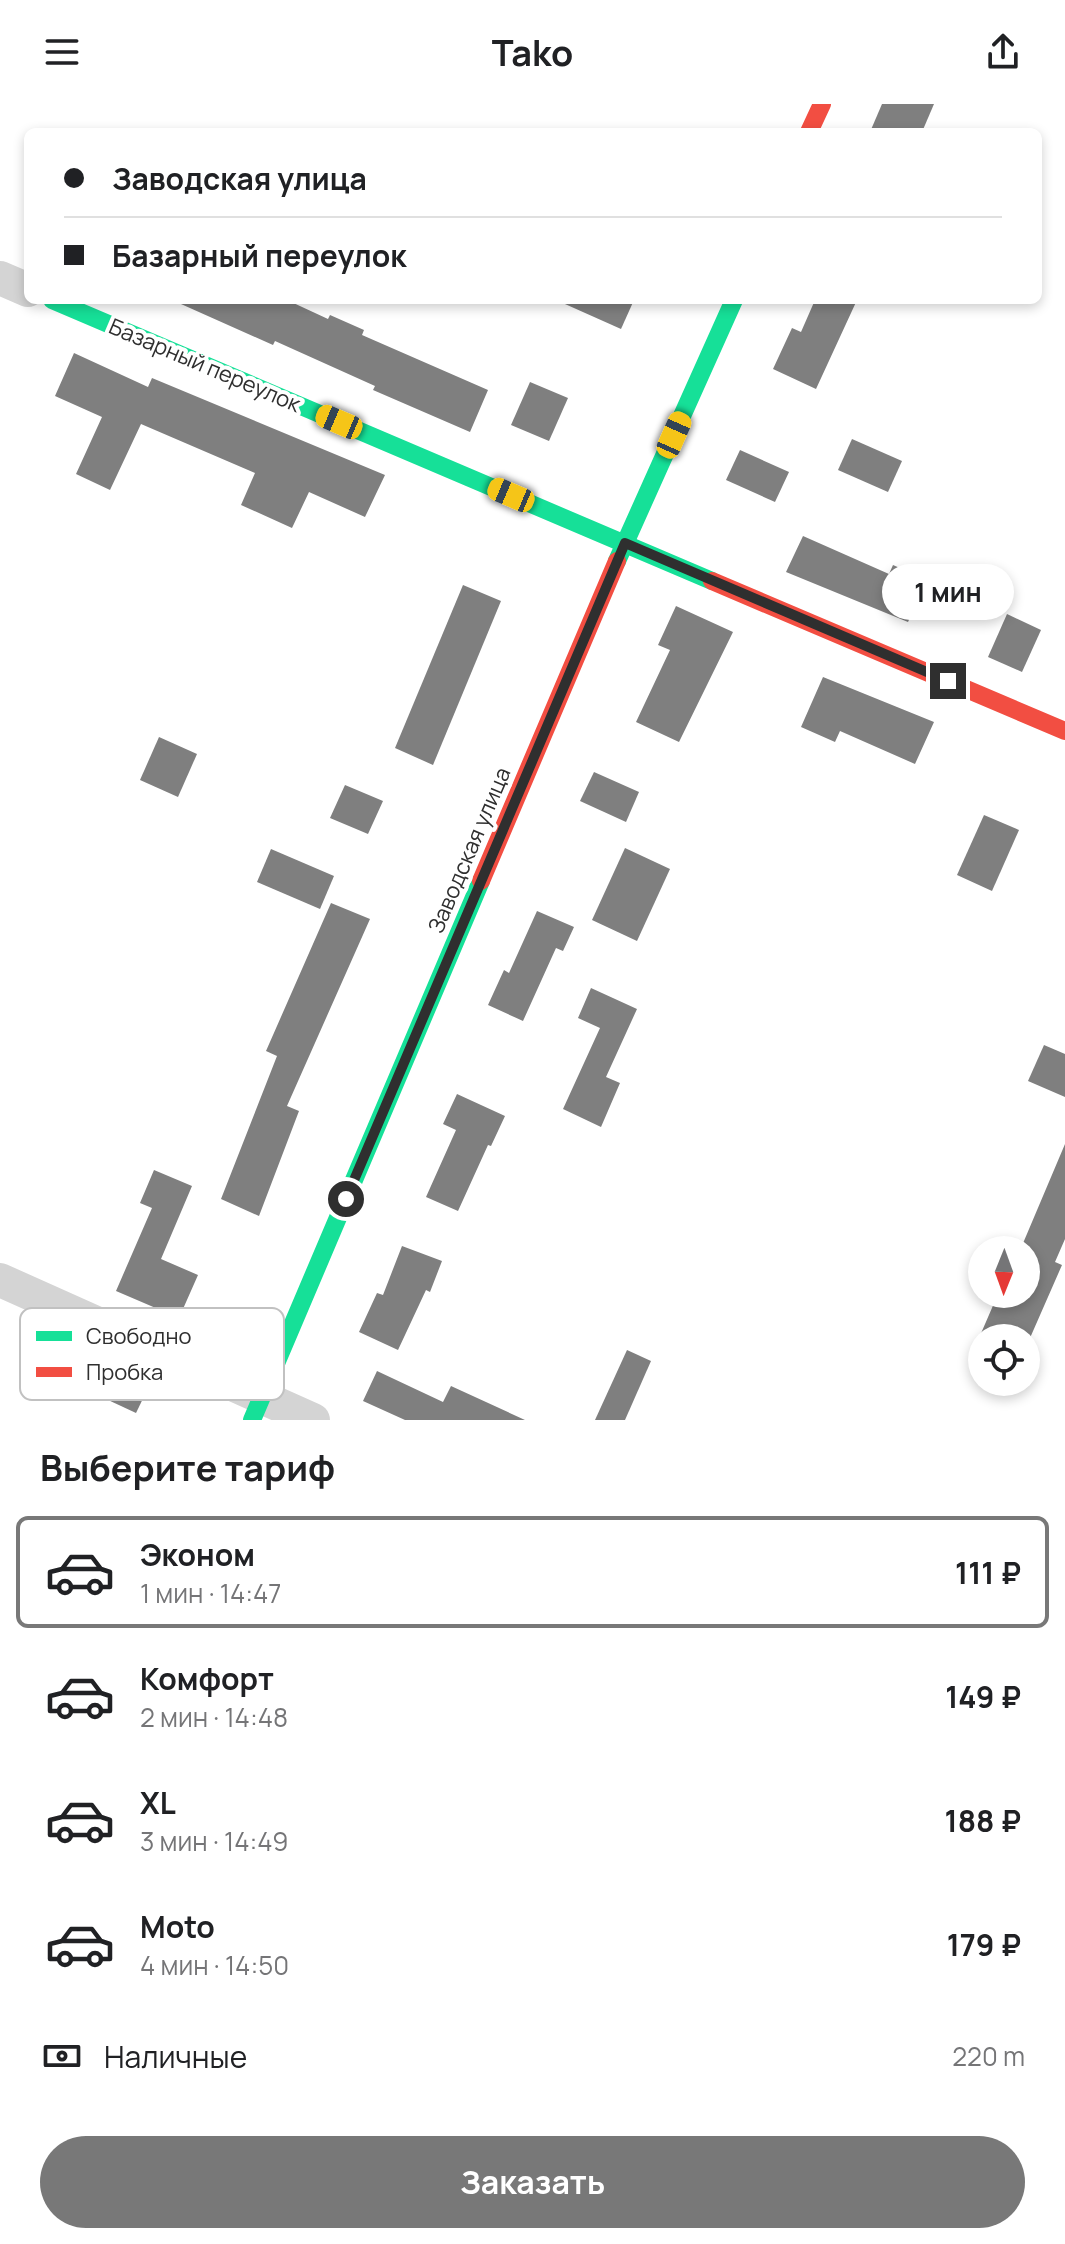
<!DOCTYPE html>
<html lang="ru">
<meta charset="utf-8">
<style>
:root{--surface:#fff;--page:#f6f6f6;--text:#202124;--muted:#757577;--line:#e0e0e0;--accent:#787878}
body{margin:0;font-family:Manrope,sans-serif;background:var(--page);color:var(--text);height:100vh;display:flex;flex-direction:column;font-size:30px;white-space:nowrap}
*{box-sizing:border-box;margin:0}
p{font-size:26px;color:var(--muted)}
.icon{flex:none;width:44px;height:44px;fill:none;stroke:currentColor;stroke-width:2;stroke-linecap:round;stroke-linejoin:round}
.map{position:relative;height:1316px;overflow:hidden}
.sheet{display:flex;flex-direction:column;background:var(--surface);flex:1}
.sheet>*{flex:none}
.hud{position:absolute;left:24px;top:24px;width:1018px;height:176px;border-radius:12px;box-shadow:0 4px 12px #0003;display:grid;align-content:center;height:176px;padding:0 40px;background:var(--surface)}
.needle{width:52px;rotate:181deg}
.fabs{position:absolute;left:968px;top:1132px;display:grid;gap:16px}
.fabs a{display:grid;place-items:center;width:72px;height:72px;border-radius:50%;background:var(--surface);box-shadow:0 4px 12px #0003;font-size:40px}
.end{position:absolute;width:36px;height:36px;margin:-18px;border:10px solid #2f2f2f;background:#fff;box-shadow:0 0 0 4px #fff}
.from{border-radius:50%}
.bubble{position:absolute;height:56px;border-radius:28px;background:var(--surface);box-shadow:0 4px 12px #0003;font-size:26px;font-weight:700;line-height:56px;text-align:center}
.car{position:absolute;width:24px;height:48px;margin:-24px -12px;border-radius:10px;box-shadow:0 0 6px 2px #0007;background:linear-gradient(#f5c518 24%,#345 0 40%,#f5c518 0 76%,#345 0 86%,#f5c518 0)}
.hud b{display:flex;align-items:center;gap:28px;height:76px;font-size:30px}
.hud b+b{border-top:2px solid var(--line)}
.hud i{width:20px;height:20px;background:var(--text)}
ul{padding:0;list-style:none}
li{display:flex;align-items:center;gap:24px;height:112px;margin:0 16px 12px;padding:0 24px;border:4px solid transparent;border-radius:12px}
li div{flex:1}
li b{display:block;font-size:30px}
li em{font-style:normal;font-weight:700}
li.selected{border-color:var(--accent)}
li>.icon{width:72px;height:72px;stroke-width:1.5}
h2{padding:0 40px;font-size:36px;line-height:96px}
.pay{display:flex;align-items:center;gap:20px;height:88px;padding:0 40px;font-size:30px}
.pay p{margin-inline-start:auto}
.action{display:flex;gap:16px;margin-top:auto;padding:16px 40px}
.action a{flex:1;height:92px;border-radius:48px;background:var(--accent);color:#fff;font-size:32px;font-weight:700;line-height:92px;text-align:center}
header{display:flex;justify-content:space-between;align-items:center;height:104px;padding:0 40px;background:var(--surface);font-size:36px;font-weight:700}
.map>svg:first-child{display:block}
</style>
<header><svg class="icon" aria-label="menu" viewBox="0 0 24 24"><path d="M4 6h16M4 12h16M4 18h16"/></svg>Tako<svg class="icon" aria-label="share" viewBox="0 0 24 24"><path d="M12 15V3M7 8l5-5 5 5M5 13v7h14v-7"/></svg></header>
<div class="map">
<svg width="1065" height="1316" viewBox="0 0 1065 1316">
<rect width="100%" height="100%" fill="#fff"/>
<g fill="#7f7f7f">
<path d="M 882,0 L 934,0 L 922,28 L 870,28 Z"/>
<path d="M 172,196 L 287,196 L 328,215 L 330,211 L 364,226 L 362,231 L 488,286 L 470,328 L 373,286 L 375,282 L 275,237 L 273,241 Z"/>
<path d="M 556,196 L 634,196 L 621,225 Z"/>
<path d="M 815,196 L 857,196 L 816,285 L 773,265 L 792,224 L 801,228 Z"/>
<path d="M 74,249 L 148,283 L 152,274 L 385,371 L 365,413 L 309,388 L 292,424 L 241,401 L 255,369 L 141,320 L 110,386 L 76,370 L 102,313 L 55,292 Z"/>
<path d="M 530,278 L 568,294 L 549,337 L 511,321 Z"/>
<path d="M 852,335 L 902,357 L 888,388 L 838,366 Z"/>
<path d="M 740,346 L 789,368 L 775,398 L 726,376 Z"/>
<path d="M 803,432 L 889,470 L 893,461 L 927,476 L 908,518 L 786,468 Z"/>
<path d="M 463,481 L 501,497 L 433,661 L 395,644 Z"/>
<path d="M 676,502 L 733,528 L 679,638 L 636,618 L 670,546 L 658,541 Z"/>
<path d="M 1007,510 L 1041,526 L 1022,568 L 988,553 Z"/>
<path d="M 823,573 L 934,618 L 915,660 L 840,627 L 835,638 L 801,623 Z"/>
<path d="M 159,633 L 197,650 L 178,693 L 140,676 Z"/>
<path d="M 594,668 L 639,688 L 626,718 L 580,697 Z"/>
<path d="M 345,681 L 383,697 L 368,730 L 330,714 Z"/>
<path d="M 984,711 L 1019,726 L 992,787 L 957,771 Z"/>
<path d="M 625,744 L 670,765 L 637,837 L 592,816 Z"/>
<path d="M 271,745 L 334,772 L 320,805 L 257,778 Z"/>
<path d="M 331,799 L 370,815 L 287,1002 L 299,1007 L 259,1112 L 221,1095 L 277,952 L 266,947 Z"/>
<path d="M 537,807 L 574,823 L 563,847 L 556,844 L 523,917 L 488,901 L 504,866 L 509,869 Z"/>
<path d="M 591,884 L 637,905 L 606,973 L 620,979 L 601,1023 L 563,1005 L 600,924 L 578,914 Z"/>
<path d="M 1044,941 L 1065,950 L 1065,993 L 1028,977 Z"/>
<path d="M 457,990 L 505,1012 L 491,1042 L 488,1041 L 458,1107 L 426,1093 L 456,1026 L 443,1020 Z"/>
<path d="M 1065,1040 L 1065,1135 L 1055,1158 L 1062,1161 L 1030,1234 L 979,1234 L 998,1190 L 1026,1190 L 1026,1146 L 1017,1146 L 1021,1144 Z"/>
<path d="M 154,1066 L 192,1082 L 161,1155 L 198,1171 L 179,1214 L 116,1187 L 152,1104 L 140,1099 Z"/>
<path d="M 402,1142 L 442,1157 L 430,1188 L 426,1186 L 398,1246 L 359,1228 L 377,1189 L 383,1191 Z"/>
<path d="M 78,1242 L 152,1276 L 136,1309 L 63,1275 Z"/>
<path d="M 627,1246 L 651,1257 L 625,1316 L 595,1316 Z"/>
<path d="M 377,1267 L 443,1298 L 451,1282 L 525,1316 L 405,1316 L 363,1297 Z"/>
</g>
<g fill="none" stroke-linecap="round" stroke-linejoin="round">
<g stroke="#d4d4d4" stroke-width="34">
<path d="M 0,174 L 28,186"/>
<path d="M 0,1176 L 313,1316"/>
</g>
<g stroke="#16e098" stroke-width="18">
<path d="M 52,196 L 712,477"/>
<path d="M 617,457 L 734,196"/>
<path d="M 252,1316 L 481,777"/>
</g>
<g stroke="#f24e42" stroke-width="18">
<path d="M 809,28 L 822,0"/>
<path d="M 712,477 L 1065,627"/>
<path d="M 481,777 L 617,457"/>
</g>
</g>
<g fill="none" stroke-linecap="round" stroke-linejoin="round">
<path stroke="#2f2f2f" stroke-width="10" d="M 346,1095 L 625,439 L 948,577"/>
</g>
<g text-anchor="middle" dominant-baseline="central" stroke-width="8" stroke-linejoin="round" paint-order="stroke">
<g font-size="22" fill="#2f2f2f" stroke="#fff">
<text transform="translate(205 261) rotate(23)">Базарный переулок</text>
<text transform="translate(469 746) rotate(-67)">Заводская улица</text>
</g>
</g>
<rect x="20" y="1204" width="264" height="92" rx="12" fill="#fff" stroke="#c1c1c1" stroke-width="2"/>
<rect x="36" y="1227" width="36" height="10" fill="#16e098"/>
<rect x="36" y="1263" width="36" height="10" fill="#f24e42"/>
<g font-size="22" fill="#2f2f2f">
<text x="86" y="1240">Свободно</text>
<text x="86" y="1276">Пробка</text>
</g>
</svg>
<div class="fabs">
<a><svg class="needle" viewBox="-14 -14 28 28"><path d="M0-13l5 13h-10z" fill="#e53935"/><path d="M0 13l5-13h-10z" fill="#757577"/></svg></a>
<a><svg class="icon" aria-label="locate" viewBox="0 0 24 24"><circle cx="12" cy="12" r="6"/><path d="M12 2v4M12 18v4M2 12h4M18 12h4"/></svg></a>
</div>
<i class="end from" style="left:346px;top:1095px"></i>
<i class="end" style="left:948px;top:577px"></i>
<div class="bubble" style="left:882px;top:460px;width:132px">1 мин</div>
<i class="car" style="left:339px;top:318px;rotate:293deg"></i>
<i class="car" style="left:674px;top:331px;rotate:24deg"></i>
<i class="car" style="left:511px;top:391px;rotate:293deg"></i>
<div class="hud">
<b><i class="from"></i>Заводская улица</b>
<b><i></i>Базарный переулок</b>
</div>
</div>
<section class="sheet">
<h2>Выберите тариф</h2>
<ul>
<li class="selected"><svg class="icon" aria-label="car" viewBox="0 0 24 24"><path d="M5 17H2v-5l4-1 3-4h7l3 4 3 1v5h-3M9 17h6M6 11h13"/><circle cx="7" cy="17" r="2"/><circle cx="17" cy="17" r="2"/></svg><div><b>Эконом</b><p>1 мин · 14:47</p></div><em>111 ₽</em></li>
<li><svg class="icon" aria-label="car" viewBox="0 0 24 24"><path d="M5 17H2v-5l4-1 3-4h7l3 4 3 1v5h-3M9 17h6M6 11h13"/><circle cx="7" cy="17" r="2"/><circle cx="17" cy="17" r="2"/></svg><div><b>Комфорт</b><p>2 мин · 14:48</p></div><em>149 ₽</em></li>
<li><svg class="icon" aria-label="car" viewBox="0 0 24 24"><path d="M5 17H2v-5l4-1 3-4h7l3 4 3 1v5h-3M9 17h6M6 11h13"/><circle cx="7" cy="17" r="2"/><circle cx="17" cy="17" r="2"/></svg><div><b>XL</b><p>3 мин · 14:49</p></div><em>188 ₽</em></li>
<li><svg class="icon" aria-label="car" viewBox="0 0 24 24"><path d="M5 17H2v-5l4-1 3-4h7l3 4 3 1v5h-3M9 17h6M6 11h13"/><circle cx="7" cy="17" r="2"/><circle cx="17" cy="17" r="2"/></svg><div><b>Moto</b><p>4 мин · 14:50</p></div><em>179 ₽</em></li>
</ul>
<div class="pay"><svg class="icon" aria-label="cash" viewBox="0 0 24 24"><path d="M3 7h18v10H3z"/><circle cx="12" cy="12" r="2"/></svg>Наличные<p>220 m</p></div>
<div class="action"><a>Заказать</a></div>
</section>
